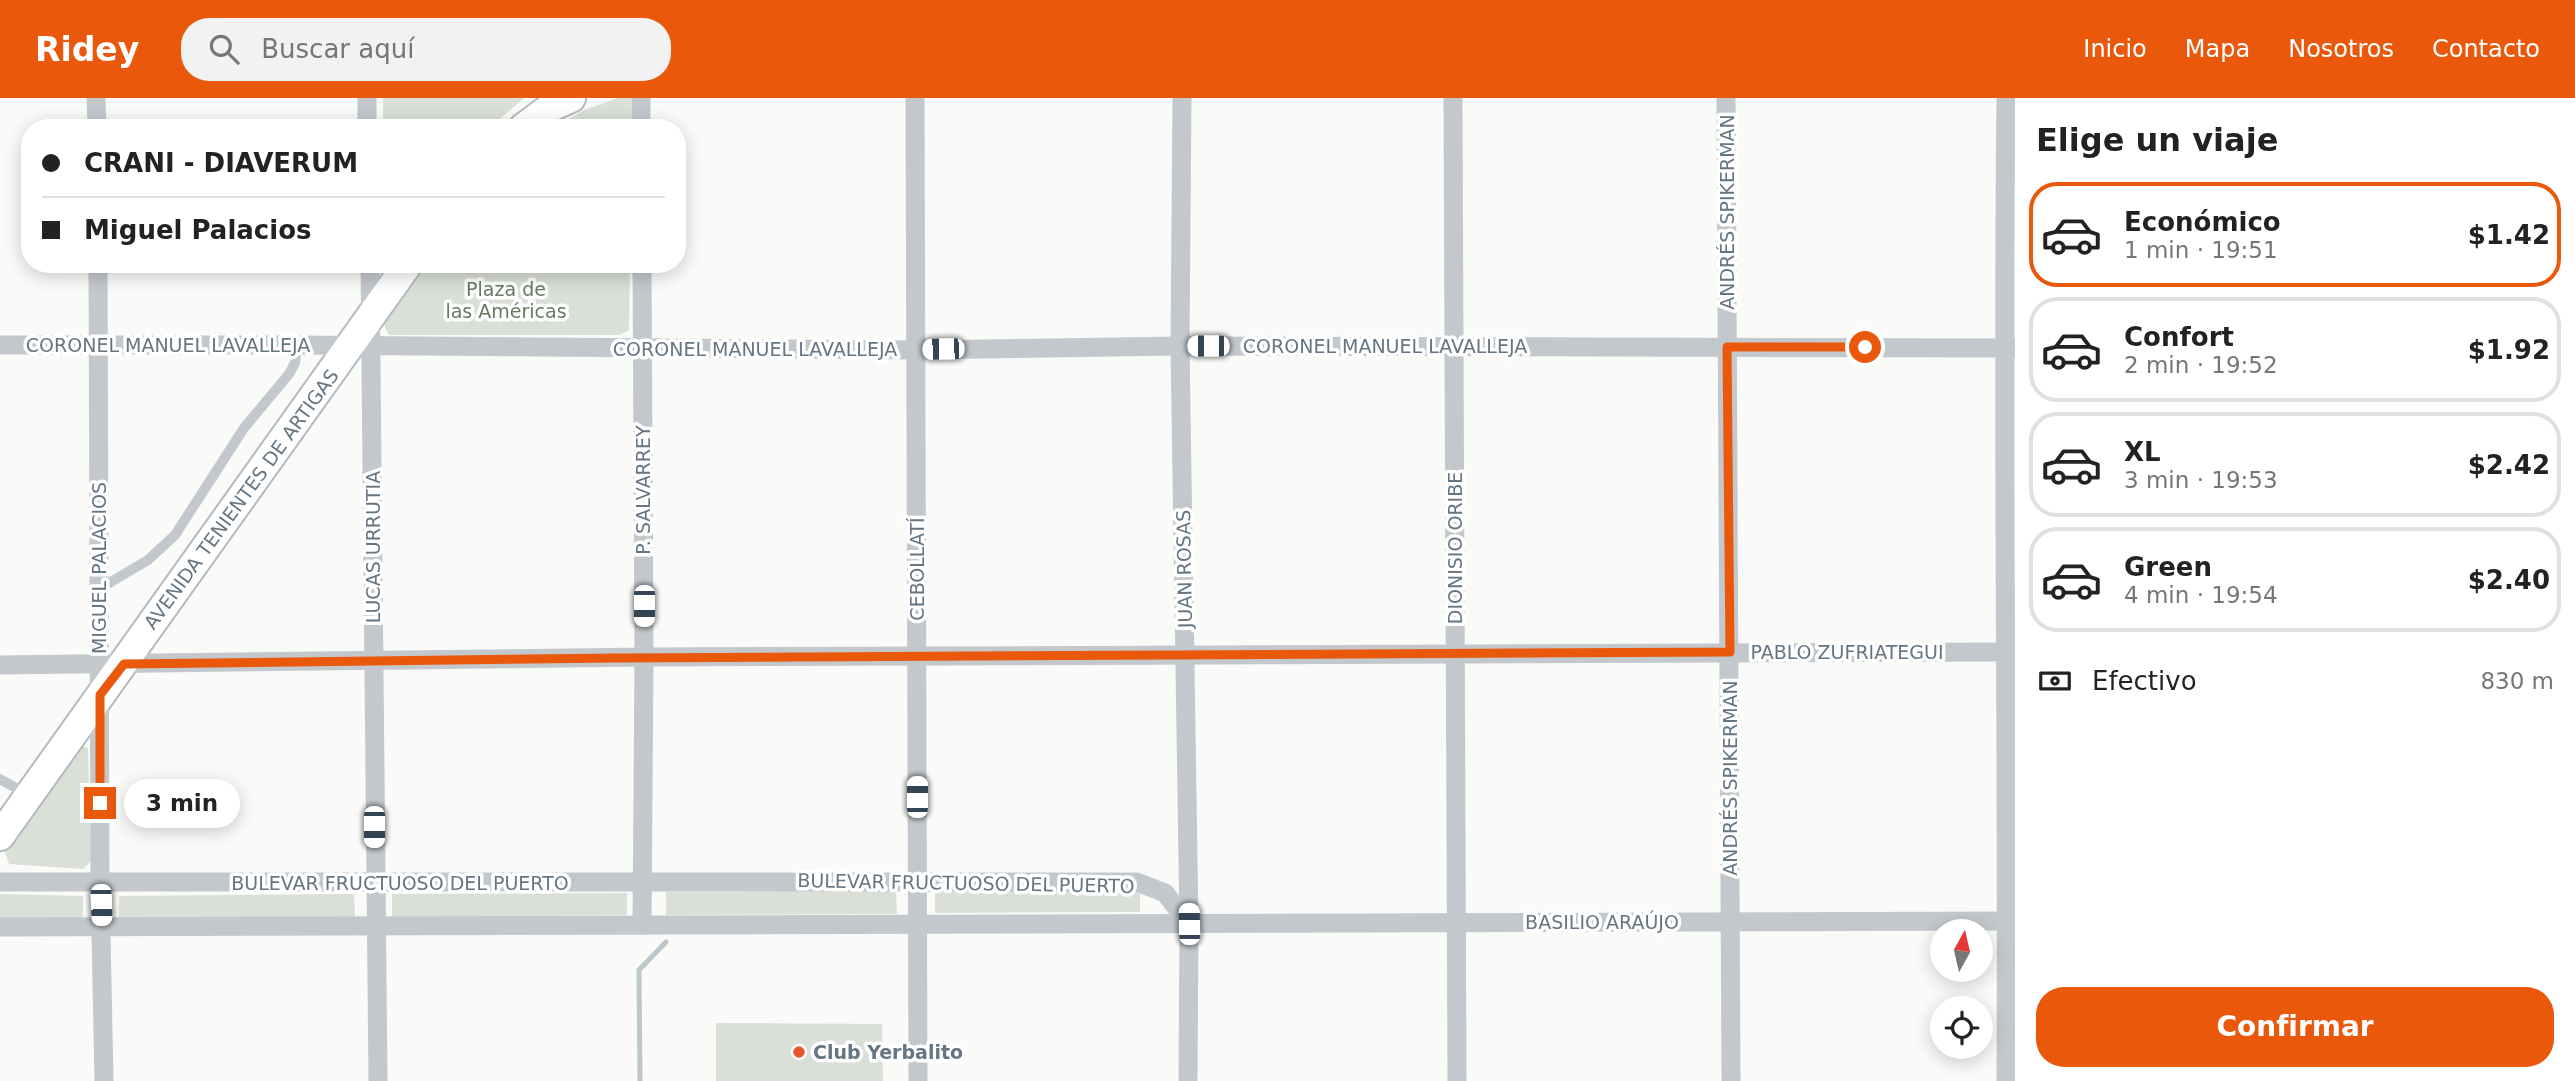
<!DOCTYPE html>
<html lang="es">
<meta charset="utf-8">
<style>
:root{--surface:#fff;--page:#f2f2f2;--text:#222;--muted:#767676;--line:#e0e0e0;--accent:#ea580c}
body{margin:0;font-family:"DejaVu Sans",sans-serif;background:var(--page);color:var(--text);height:100vh;display:flex;flex-direction:column;font-size:26px;white-space:nowrap}
*{box-sizing:border-box;margin:0}
p{font-size:23px;color:var(--muted)}
.icon{flex:none;width:38px;height:38px;fill:none;stroke:currentColor;stroke-width:2;stroke-linecap:round;stroke-linejoin:round}
.map{position:relative;flex:1;overflow:hidden}
.details{display:flex;flex-direction:column;background:var(--surface);width:560px}
.details>*{flex:none}
.guide{position:absolute;left:21px;top:21px;width:665px;height:154px;border-radius:28px;box-shadow:0 4px 18px #0003;display:grid;align-content:center;height:154px;padding:0 21px;background:var(--surface)}
.needle{width:46px;rotate:8deg}
.buttons{position:absolute;left:1930px;top:821px;display:grid;gap:14px}
.buttons a{display:grid;place-items:center;width:63px;height:63px;border-radius:50%;background:var(--surface);box-shadow:0 4px 18px #0003;font-size:35px}
.end{position:absolute;width:32px;height:32px;margin:-16px;border:9px solid #ea580c;background:#fff;box-shadow:0 0 0 4px #fff}
.from{border-radius:50%}
.bubble{position:absolute;height:49px;border-radius:24px;background:var(--surface);box-shadow:0 4px 18px #0003;font-size:23px;font-weight:700;line-height:49px;text-align:center}
.car{position:absolute;width:21px;height:42px;margin:-21px -10px;border-radius:9px;box-shadow:0 0 5px 2px #0007;background:linear-gradient(#fff 24%,#345 0 40%,#fff 0 76%,#345 0 86%,#fff 0)}
.guide b{display:flex;align-items:center;gap:24px;height:66px;font-size:26px}
.guide b+b{border-top:2px solid var(--line)}
.guide i{width:18px;height:18px;background:var(--text)}
ul{padding:0;list-style:none}
li{display:flex;align-items:center;gap:21px;height:105px;margin:0 14px 10px;padding:0 7px;border:4px solid var(--line);border-radius:28px}
li div{flex:1}
li b{display:block;font-size:26px}
li em{font-style:normal;font-weight:700}
li.on{border-color:var(--accent)}
li>.icon{width:63px;height:63px;stroke-width:1.5}
h2{padding:0 21px;font-size:32px;line-height:84px}
.pay{display:flex;align-items:center;gap:18px;height:77px;padding:0 21px;font-size:26px}
.pay p{margin-inline-start:auto}
.cta{display:flex;gap:14px;margin-top:auto;padding:14px 21px}
.cta a{flex:1;height:80px;border-radius:28px;background:var(--accent);color:#fff;font-size:28px;font-weight:700;line-height:80px;text-align:center}
header{display:flex;align-items:center;gap:42px;box-sizing:border-box;height:98px;padding:0 35px;background:var(--accent);color:#fff}
header strong{font-size:33px}
nav{display:flex;gap:38px;margin-inline-start:auto;font-size:24px}
.search{width:490px;height:63px;background:var(--page);display:flex;align-items:center;gap:18px;box-sizing:border-box;padding:0 24px;border-radius:28px;color:var(--muted);font-size:26px}
main{display:flex;flex:1;min-height:0}
.map>svg:first-child{display:block}
</style>
<header>
<strong>Ridey</strong>
<div class="search"><svg class="icon" aria-label="search" viewBox="0 0 24 24"><circle cx="10" cy="10" r="6"/><path d="M15 15l6 6"/></svg>Buscar aquí</div>
<nav><a>Inicio</a><a>Mapa</a><a>Nosotros</a><a>Contacto</a></nav>
</header>
<main>
<div class="map">
<svg width="2015" height="983" viewBox="0 0 2015 983">
<rect width="100%" height="100%" fill="#fafaf8"/>
<g fill="#dadfd7">
<path d="M 383,0 L 524,0 L 489,30 L 383,30 Z"/>
<path d="M 618,0 L 631,0 L 631,30 L 554,30 L 584,12 Z"/>
<path d="M 426,166 L 630,166 L 629,232 L 620,237 L 389,237 L 382,223 Z"/>
<path d="M 81,647 L 88,650 L 91,763 L 83,771 L 9,766 L 5,754 L 7,748 Z"/>
<path d="M 1140,792 L 1140,814 L 935,815 L 935,793 Z"/>
<path d="M 896,793 L 897,816 L 666,817 L 666,794 Z"/>
<path d="M 627,795 L 627,817 L 392,819 L 392,796 Z"/>
<path d="M 0,796 L 83,798 L 83,820 L 0,820 Z"/>
<path d="M 354,796 L 355,819 L 119,820 L 119,798 Z"/>
<path d="M 716,925 L 882,926 L 883,983 L 716,983 Z"/>
</g>
<g fill="none" stroke-linecap="round" stroke-linejoin="round">
<path stroke="#bbc7cb" stroke-width="5" d="M 640,983 L 639,872 L 666,844"/>
<defs>
<g id="secondary">
<path d="M 523,30 L 551,9 L 571,0"/>
<path d="M 0,738 L 408,166"/>
</g>
</defs>
<use href="#secondary" stroke="#b3babf" stroke-width="32"/>
<g stroke="#c3c8cc" stroke-width="10">
<path d="M 99,491 L 148,462 L 175,437 L 244,330 L 289,276 L 295,265 L 297,247"/>
<path d="M 0,681 L 26,696"/>
</g>
<g stroke="#c3c8cc" stroke-width="19">
<path d="M 96,0 L 97,30"/>
<path d="M 367,0 L 367,30"/>
<path d="M 641,0 L 641,30"/>
<path d="M 915,0 L 918,983"/>
<path d="M 1182,0 L 1180,248 L 1189,826 L 1188,983"/>
<path d="M 1453,0 L 1457,983"/>
<path d="M 1726,0 L 1731,983"/>
<path d="M 98,166 L 100,786 L 104,983"/>
<path d="M 370,166 L 378,983"/>
<path d="M 0,247 L 297,247 L 916,252 L 1180,248 L 2015,250"/>
<path d="M 0,567 L 644,559 L 2015,554"/>
<path d="M 0,784 L 1137,784 L 1165,795 L 1189,826"/>
<path d="M 642,827 L 644,559 L 642,166"/>
<path d="M 0,829 L 2015,823"/>
<path d="M 2006,983 C 2008,655 2002,328 2006,0"/>
</g>
<use href="#secondary" stroke="#fff" stroke-width="28"/>
</g>
<g fill="none" stroke-linecap="round" stroke-linejoin="round">
<path stroke="#ea580c" stroke-width="9" d="M 100,705 L 100,597 L 124,566 L 617,560 L 1730,554 L 1727,249 L 1865,249"/>
</g>
<circle fill="#e4572e" stroke="#fff" stroke-width="2.5" cx="799" cy="954" r="7"/>
<g text-anchor="middle" dominant-baseline="central" stroke-width="7" stroke-linejoin="round" paint-order="stroke">
<g font-size="19" fill="#657683" stroke="#fff">
<text transform="translate(1727 114) rotate(-90)">ANDRÉS SPIKERMAN</text>
<text x="168" y="247">CORONEL MANUEL LAVALLEJA</text>
<text x="1385" y="248">CORONEL MANUEL LAVALLEJA</text>
<text x="755" y="251">CORONEL MANUEL LAVALLEJA</text>
<text transform="translate(643 392) rotate(-90)">P. SALVARREY</text>
<text transform="translate(241 401) rotate(-54)">AVENIDA TENIENTES DE ARTIGAS</text>
<text transform="translate(373 449) rotate(-90)">LUCAS URRUTIA</text>
<text transform="translate(1455 450) rotate(-90)">DIONISIO ORIBE</text>
<text transform="translate(99 470) rotate(-90)">MIGUEL PALACIOS</text>
<text transform="translate(917 471) rotate(-90)">CEBOLLATÍ</text>
<text transform="translate(1184 471) rotate(-91)">JUAN ROSAS</text>
<text x="1847" y="554">PABLO ZUFRIATEGUI</text>
<text transform="translate(1730 680) rotate(-90)">ANDRÉS SPIKERMAN</text>
<text x="400" y="785">BULEVAR FRUCTUOSO DEL PUERTO</text>
<text transform="translate(966 785) rotate(1)">BULEVAR FRUCTUOSO DEL PUERTO</text>
<text x="1602" y="824">BASILIO ARAÚJO</text>
</g>
<g font-size="19" fill="#687a64" stroke="#fff">
<text x="506" y="191">Plaza de<tspan x="506" dy="22">las Américas</tspan></text>
</g>
<g font-size="19" font-weight="bold" fill="#657683" stroke="#fff" text-anchor="start">
<text x="813" y="954">Club Yerbalito</text>
</g>
</g>
</svg>
<div class="buttons">
<a><svg class="needle" viewBox="-14 -14 28 28"><path d="M0-13l5 13h-10z" fill="#e53935"/><path d="M0 13l5-13h-10z" fill="#767676"/></svg></a>
<a><svg class="icon" aria-label="locate" viewBox="0 0 24 24"><circle cx="12" cy="12" r="6"/><path d="M12 2v4M12 18v4M2 12h4M18 12h4"/></svg></a>
</div>
<i class="end from" style="left:1865px;top:249px"></i>
<i class="end" style="left:100px;top:705px"></i>
<div class="bubble" style="left:124px;top:681px;width:116px">3 min</div>
<i class="car" style="left:1208px;top:248px;rotate:270deg"></i>
<i class="car" style="left:943px;top:251px;rotate:269deg"></i>
<i class="car" style="left:644px;top:508px;rotate:180deg"></i>
<i class="car" style="left:917px;top:699px;rotate:0deg"></i>
<i class="car" style="left:374px;top:729px;rotate:180deg"></i>
<i class="car" style="left:101px;top:807px;rotate:178deg"></i>
<i class="car" style="left:1189px;top:826px;rotate:359deg"></i>
<div class="guide">
<b><i class="from"></i>CRANI - DIAVERUM</b>
<b><i></i>Miguel Palacios</b>
</div>
</div>
<section class="details">
<h2>Elige un viaje</h2>
<ul>
<li class="on"><svg class="icon" aria-label="car" viewBox="0 0 24 24"><path d="M5 17H2v-5l4-1 3-4h7l3 4 3 1v5h-3M9 17h6M6 11h13"/><circle cx="7" cy="17" r="2"/><circle cx="17" cy="17" r="2"/></svg><div><b>Económico</b><p>1 min · 19:51</p></div><em>$1.42</em></li>
<li><svg class="icon" aria-label="car" viewBox="0 0 24 24"><path d="M5 17H2v-5l4-1 3-4h7l3 4 3 1v5h-3M9 17h6M6 11h13"/><circle cx="7" cy="17" r="2"/><circle cx="17" cy="17" r="2"/></svg><div><b>Confort</b><p>2 min · 19:52</p></div><em>$1.92</em></li>
<li><svg class="icon" aria-label="car" viewBox="0 0 24 24"><path d="M5 17H2v-5l4-1 3-4h7l3 4 3 1v5h-3M9 17h6M6 11h13"/><circle cx="7" cy="17" r="2"/><circle cx="17" cy="17" r="2"/></svg><div><b>XL</b><p>3 min · 19:53</p></div><em>$2.42</em></li>
<li><svg class="icon" aria-label="car" viewBox="0 0 24 24"><path d="M5 17H2v-5l4-1 3-4h7l3 4 3 1v5h-3M9 17h6M6 11h13"/><circle cx="7" cy="17" r="2"/><circle cx="17" cy="17" r="2"/></svg><div><b>Green</b><p>4 min · 19:54</p></div><em>$2.40</em></li>
</ul>
<div class="pay"><svg class="icon" aria-label="cash" viewBox="0 0 24 24"><path d="M3 7h18v10H3z"/><circle cx="12" cy="12" r="2"/></svg>Efectivo<p>830 m</p></div>
<div class="cta"><a>Confirmar</a></div>
</section>
</main>
